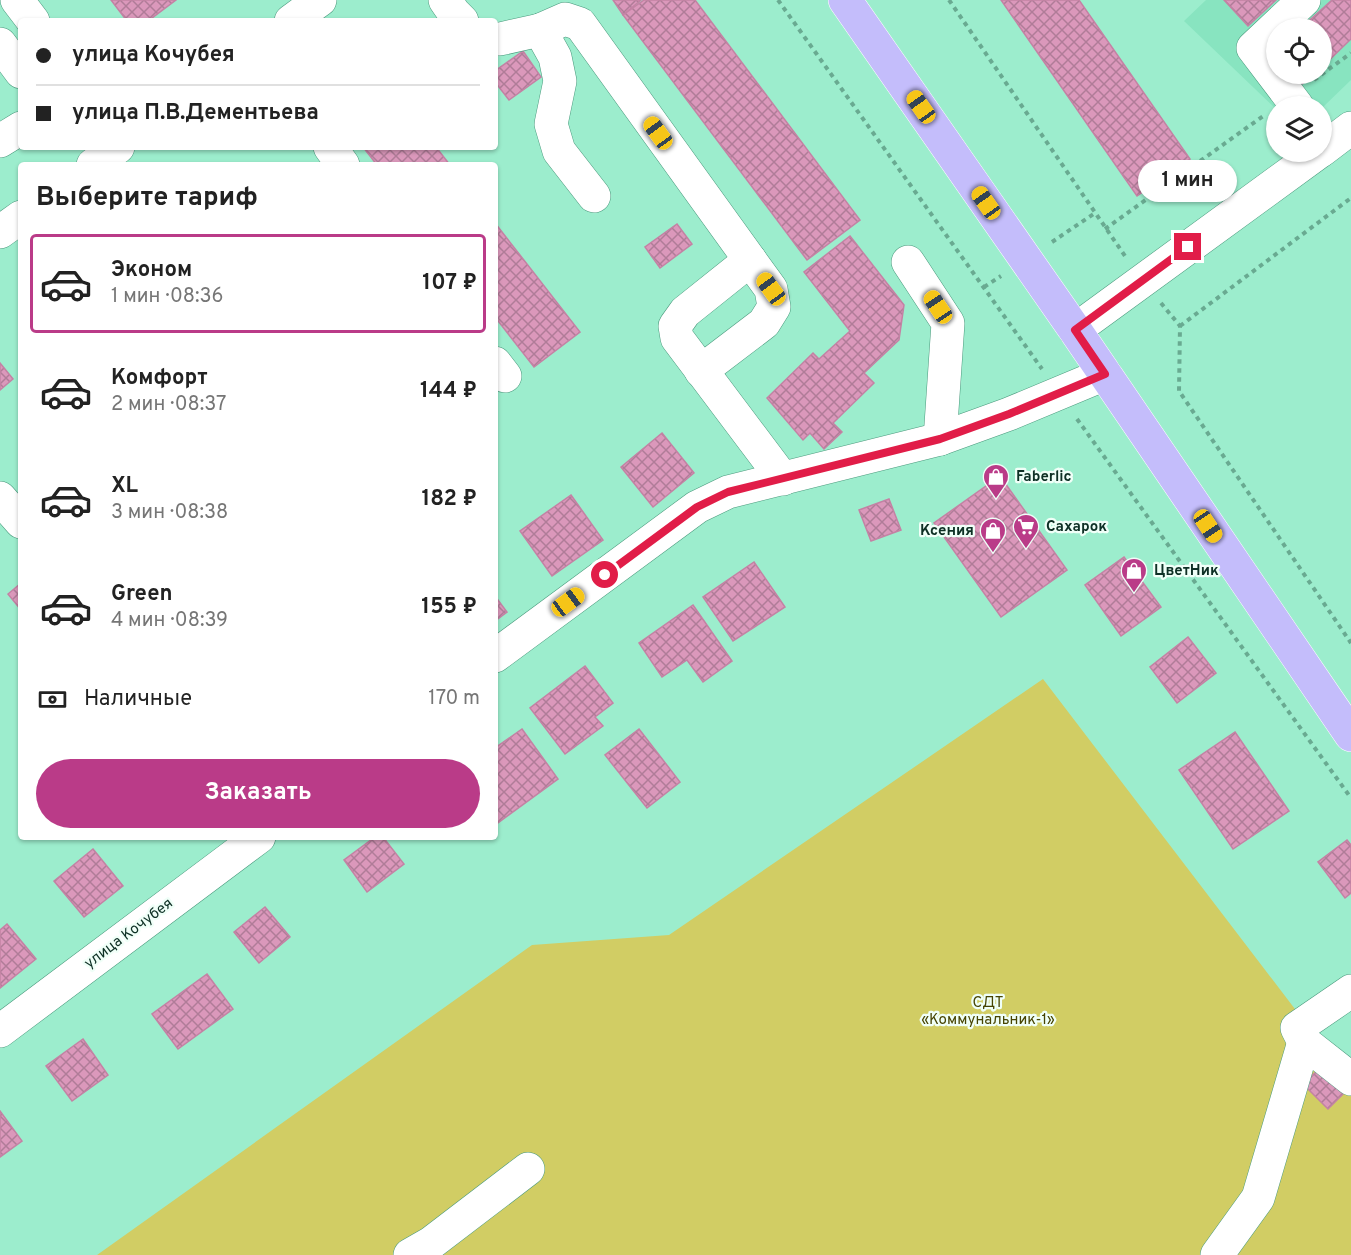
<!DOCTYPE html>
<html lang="ru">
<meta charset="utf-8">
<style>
:root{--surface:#fff;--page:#f2f2f2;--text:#222;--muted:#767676;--line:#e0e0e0;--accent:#ba3b88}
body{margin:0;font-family:Overpass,sans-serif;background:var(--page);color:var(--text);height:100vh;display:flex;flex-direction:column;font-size:22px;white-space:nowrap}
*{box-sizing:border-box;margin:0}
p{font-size:20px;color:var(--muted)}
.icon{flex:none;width:33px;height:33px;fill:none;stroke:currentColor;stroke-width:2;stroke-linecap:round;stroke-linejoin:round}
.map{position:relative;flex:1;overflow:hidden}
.sheet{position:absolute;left:18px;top:162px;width:480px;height:678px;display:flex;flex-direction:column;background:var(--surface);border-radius:6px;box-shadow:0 2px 4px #0004}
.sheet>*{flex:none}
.hud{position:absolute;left:18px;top:18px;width:480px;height:132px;border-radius:6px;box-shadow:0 2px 4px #0004;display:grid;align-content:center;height:132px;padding:0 18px;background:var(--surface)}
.tools{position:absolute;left:1266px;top:18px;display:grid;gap:12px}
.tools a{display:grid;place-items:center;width:66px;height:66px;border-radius:50%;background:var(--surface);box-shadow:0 2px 4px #0004;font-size:30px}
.end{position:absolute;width:27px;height:27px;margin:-14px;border:8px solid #e11d48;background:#fff;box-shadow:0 0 0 3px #fff}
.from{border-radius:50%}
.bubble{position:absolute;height:42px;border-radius:21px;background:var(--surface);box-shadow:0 2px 4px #0004;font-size:20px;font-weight:700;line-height:42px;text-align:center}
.car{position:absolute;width:18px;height:36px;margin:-18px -9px;border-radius:8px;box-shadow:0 0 4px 2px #0007;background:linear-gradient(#f5c518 24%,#345 0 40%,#f5c518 0 76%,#345 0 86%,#f5c518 0)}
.hud b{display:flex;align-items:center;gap:21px;height:57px;font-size:22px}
.hud b+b{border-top:2px solid var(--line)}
.hud i{width:15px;height:15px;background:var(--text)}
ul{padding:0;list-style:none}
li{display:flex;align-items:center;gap:18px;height:99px;margin:0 12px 9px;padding:0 6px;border:3px solid transparent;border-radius:6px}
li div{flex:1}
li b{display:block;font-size:22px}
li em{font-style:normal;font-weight:700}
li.current{border-color:var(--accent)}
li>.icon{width:54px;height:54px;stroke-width:1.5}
h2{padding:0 18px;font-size:27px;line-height:72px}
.pay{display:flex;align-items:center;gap:15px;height:66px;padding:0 18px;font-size:22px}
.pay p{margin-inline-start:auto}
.action{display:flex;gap:12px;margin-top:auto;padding:12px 18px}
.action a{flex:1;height:69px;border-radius:36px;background:var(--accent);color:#fff;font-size:24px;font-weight:700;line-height:69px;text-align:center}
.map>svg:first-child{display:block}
</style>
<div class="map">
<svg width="1351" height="1255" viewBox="0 0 1351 1255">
<defs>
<pattern id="building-cross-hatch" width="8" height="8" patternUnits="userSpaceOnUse" patternTransform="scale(1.5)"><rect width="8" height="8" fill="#db98bb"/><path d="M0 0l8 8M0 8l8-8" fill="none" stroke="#b07c98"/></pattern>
</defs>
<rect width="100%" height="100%" fill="#9cedcd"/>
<path fill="#88e4c0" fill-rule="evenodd" d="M 1206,0 L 1351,0 L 1351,80 L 1322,108 L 1276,106 L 1276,109 L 1184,21 ZM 1276,28 L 1322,28 L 1322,74 L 1276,74 Z"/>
<path fill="#d1cd64" d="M 1043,679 L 1314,1034 L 1351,1068 L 1351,1255 L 97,1255 L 532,945 L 669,935 Z"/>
<g fill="url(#building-cross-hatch)" stroke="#c482a4" stroke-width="1.5">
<path d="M 111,0 L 176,0 L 148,21 L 127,21 Z"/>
<path d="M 613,0 L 641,0 L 623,15 Z"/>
<path d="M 644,0 L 695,0 L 860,220 L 807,260 L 623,15 Z"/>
<path d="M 1001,0 L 1079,0 L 1190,159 L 1137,196 Z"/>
<path d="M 1224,0 L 1276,0 L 1248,26 Z"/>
<path d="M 1332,0 L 1351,0 L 1351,39 L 1322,67 L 1322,28 L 1301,28 Z"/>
<path d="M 523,51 L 541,77 L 509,100 L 495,82 L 495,71 Z"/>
<path d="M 1292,74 L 1314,74 L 1302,84 Z"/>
<path d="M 363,147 L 436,147 L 450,165 L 377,165 Z"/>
<path d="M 495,223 L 580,332 L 534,367 L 495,317 Z"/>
<path d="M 677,224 L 692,244 L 660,268 L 645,247 Z"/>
<path d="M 850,236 L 904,305 L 899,340 L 864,373 L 874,383 L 833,423 L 842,432 L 824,449 L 810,433 L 803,440 L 767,398 L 813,353 L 819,359 L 850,331 L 804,272 Z"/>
<path d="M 0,363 L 13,379 L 0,390 Z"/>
<path d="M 662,433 L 694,473 L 653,507 L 621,467 Z"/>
<path d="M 1000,476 L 1067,570 L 1001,617 L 934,523 Z"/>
<path d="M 571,495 L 603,540 L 552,576 L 520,531 Z"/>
<path d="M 889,499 L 901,530 L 871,541 L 859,510 Z"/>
<path d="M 1124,557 L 1161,607 L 1121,636 L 1085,585 Z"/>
<path d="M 754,562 L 785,607 L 733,641 L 703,597 Z"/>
<path d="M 21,583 L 21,610 L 8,594 Z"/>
<path d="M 495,596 L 507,612 L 495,621 Z"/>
<path d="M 693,605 L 732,661 L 703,682 L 687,660 L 662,677 L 639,643 Z"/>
<path d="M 1188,637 L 1216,673 L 1177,703 L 1150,667 Z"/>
<path d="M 585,666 L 613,703 L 595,717 L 603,726 L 565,754 L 530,708 Z"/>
<path d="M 522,729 L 558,779 L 495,825 L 495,748 Z"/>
<path d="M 639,729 L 680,782 L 647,808 L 605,755 Z"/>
<path d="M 1235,732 L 1289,811 L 1233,849 L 1179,770 Z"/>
<path d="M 375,837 L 383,837 L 404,864 L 367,892 L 344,860 Z"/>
<path d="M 1347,840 L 1351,845 L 1351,893 L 1345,898 L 1318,862 Z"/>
<path d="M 93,849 L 123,886 L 84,917 L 54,881 Z"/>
<path d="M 265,907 L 290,937 L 259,963 L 234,932 Z"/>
<path d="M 7,924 L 36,959 L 0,988 L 0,930 Z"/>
<path d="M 207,974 L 233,1009 L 178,1049 L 152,1014 Z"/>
<path d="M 83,1039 L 108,1075 L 72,1101 L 46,1066 Z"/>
<path d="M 1319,1069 L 1343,1094 L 1328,1109 L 1303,1084 Z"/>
<path d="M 0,1111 L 22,1141 L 0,1157 Z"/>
</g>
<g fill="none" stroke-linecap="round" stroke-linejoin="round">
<defs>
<g id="minor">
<path d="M 17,0 L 33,21"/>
<path d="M 445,0 L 454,13 L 462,21"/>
<path d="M 291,21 L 320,0"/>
<path d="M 540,30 L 555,57 L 560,81 L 551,124 L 559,151 L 594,196"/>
<path d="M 495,39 L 500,39 L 540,30 L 565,19 L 580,24 L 750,260 L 685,312 L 675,326 L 677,338 L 783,479"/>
<path d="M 0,44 L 21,72"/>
<path d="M 1297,106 L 1253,48 L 1304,0"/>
<path d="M 0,141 L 21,128"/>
<path d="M 330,147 L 343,165"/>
<path d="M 1322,150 L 1351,128"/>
<path d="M 93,165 L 118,147"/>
<path d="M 0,232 L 21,217"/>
<path d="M 908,262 L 948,323 L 940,439"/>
<path d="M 1075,330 L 1319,152"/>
<path d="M 495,363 L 505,376"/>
<path d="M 701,371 L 764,323 L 774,307 L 771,289 L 750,260"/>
<path d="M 0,498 L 21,522"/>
<path d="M 495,656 L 697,507 L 728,492 L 940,439 L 1009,414 L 1105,374"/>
<path d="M 1351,991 L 1297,1028 L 1304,1042 L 1351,1079"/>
<path d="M 0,1031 L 259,837"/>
<path d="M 410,1255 L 431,1243 L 528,1169"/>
<path d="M 1217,1255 L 1258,1198 L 1304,1042"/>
</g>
<path id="major" d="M 845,0 L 1075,330 L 1351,735"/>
</defs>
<use href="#minor" stroke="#49997c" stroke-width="34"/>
<use href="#major" stroke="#fff" stroke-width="34"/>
<g stroke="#69aa91" stroke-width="4" stroke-dasharray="4.5 4.5" stroke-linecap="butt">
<path d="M 778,0 L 1042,369"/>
<path d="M 949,0 L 1125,256"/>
<path d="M 1314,80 L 1351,53"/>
<path d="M 1105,229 L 1266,114"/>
<path d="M 1052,242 L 1095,213"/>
<path d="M 984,287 L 1001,276"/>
<path d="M 1161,303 L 1180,326 L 1179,391 L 1351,643"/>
<path d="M 1180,326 L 1351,198"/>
<path d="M 1077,419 L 1351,798"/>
</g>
<use href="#minor" stroke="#fff" stroke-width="33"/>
<use href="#major" stroke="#c4bdfb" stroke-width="33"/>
</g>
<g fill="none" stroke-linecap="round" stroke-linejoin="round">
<path stroke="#e11d48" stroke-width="8" d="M 605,575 L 697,507 L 728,492 L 940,439 L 1009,414 L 1105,374 L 1075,330 L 1188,247"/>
</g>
<defs>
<symbol id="shop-pin" viewBox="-11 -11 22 30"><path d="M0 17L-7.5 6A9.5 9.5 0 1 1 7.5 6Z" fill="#ba3b88" stroke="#f0fff8"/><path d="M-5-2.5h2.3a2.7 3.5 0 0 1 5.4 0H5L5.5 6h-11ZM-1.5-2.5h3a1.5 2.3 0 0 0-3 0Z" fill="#fff"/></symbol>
<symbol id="supermarket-pin" viewBox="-11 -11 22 30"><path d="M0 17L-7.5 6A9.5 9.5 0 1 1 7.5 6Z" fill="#ba3b88" stroke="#f0fff8"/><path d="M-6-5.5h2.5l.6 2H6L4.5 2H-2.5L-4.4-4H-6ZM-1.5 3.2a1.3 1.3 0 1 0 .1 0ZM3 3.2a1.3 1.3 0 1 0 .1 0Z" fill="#fff"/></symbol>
</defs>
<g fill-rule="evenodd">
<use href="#shop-pin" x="981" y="462" width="30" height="40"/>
<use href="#supermarket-pin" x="1011" y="512" width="30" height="40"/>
<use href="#shop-pin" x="978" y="516" width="30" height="40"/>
<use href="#shop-pin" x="1119" y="556" width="30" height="40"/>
</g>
<g text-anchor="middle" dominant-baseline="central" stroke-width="4.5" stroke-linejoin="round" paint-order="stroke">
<g font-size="15" font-weight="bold" fill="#0e3025" stroke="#f0fff8" text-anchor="start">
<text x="1016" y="477">Faberlic</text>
<text x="1046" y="527">Сахарок</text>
<text x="974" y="531" text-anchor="end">Ксения</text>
<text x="1154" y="571">ЦветНик</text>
</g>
<g font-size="15" fill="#0e3025" stroke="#f0fff8">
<text transform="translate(129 934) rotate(-37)">улица Кочубея</text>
</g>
<g font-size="15" fill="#474402" stroke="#f0fff8">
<text x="988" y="1003">СДТ<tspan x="988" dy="17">«Коммунальник-1»</tspan></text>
</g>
</g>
</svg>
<div class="tools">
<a><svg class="icon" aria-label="locate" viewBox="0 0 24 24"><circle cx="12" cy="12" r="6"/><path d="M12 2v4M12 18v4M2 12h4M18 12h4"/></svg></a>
<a><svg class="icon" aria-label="layers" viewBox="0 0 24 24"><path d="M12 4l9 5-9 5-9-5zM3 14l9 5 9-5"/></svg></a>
</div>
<i class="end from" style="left:605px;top:575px"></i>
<i class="end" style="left:1188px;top:247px"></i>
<div class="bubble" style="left:1138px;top:160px;width:99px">1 мин</div>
<i class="car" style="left:921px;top:107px;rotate:325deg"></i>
<i class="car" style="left:658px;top:133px;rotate:324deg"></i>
<i class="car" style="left:986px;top:203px;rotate:325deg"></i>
<i class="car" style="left:771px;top:289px;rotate:324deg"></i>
<i class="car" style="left:938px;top:307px;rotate:326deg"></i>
<i class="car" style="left:1208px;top:526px;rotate:146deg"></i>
<i class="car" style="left:568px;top:602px;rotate:54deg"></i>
<div class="hud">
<b><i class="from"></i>улица Кочубея</b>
<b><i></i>улица П.В.Дементьева</b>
</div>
<section class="sheet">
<h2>Выберите тариф</h2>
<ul>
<li class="current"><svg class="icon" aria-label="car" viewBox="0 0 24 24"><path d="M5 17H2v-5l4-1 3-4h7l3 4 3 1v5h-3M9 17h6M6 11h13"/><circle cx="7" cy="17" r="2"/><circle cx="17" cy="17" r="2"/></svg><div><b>Эконом</b><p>1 мин · 08:36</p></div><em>107 ₽</em></li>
<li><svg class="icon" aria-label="car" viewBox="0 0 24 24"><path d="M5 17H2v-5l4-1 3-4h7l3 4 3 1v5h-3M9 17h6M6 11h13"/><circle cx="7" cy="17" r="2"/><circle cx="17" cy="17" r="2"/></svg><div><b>Комфорт</b><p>2 мин · 08:37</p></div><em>144 ₽</em></li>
<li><svg class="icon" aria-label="car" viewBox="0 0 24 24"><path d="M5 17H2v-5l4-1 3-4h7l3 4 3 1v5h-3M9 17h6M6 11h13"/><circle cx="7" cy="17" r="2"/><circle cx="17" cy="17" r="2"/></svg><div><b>XL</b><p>3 мин · 08:38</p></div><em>182 ₽</em></li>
<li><svg class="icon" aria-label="car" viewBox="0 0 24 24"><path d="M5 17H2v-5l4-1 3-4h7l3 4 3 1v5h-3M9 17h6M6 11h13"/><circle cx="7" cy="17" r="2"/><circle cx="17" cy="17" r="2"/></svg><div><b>Green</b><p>4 мин · 08:39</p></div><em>155 ₽</em></li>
</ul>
<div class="pay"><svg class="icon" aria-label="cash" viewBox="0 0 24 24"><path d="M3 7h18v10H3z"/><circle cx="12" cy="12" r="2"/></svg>Наличные<p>170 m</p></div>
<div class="action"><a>Заказать</a></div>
</section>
</div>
